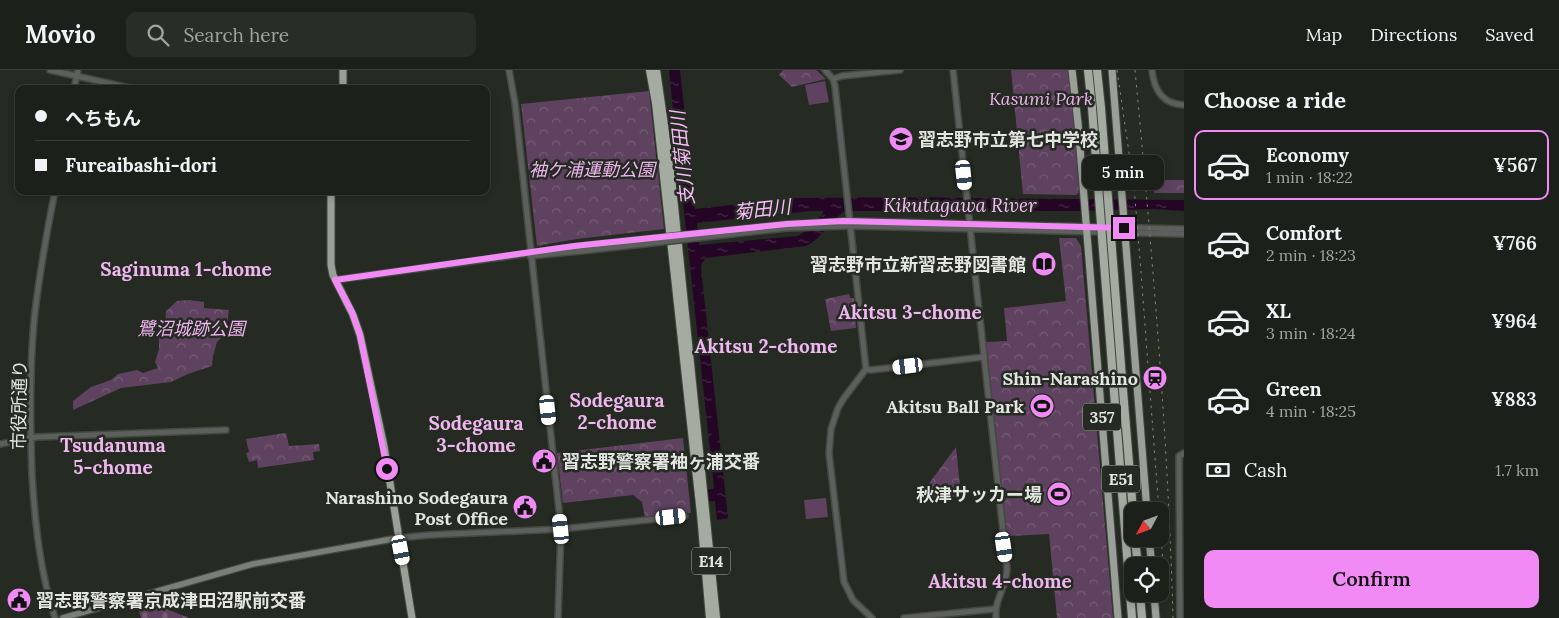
<!DOCTYPE html>
<meta charset="utf-8">
<style>
:root{--surface:#1c201a;--page:#292d27;--text:#f1f3f6;--muted:#a0a3a2;--line:#3a3e39;--accent:#f18af4}
body{margin:0;font-family:Lora,"Noto Sans JP",serif;background:var(--page);color:var(--text);height:100vh;display:flex;flex-direction:column;font-size:19px;white-space:nowrap}
*{box-sizing:border-box;margin:0}
p{font-size:16px;color:var(--muted)}
.icon{flex:none;width:28px;height:28px;fill:none;stroke:currentColor;stroke-width:2;stroke-linecap:round;stroke-linejoin:round}
.map{position:relative;flex:1;overflow:hidden}
.panel{display:flex;flex-direction:column;background:var(--surface);width:375px}
.panel>*{flex:none}
.guide{position:absolute;left:15px;top:15px;width:475px;height:110px;border-radius:10px;box-shadow:0 2px 8px #0003,0 0 0 1px var(--line);display:grid;align-content:center;height:110px;padding:0 20px;background:var(--surface)}
.needle{width:32px;rotate:229deg}
.buttons{position:absolute;left:1124px;top:432px;display:grid;gap:10px}
.buttons a{display:grid;place-items:center;width:45px;height:45px;border-radius:10px;background:var(--surface);box-shadow:0 2px 8px #0003,0 0 0 1px var(--line);font-size:25px}
.end{position:absolute;width:22px;height:22px;margin:-11px;border:6px solid #f18af4;background:#111;box-shadow:0 0 0 2px #111}
.from{border-radius:50%}
.bubble{position:absolute;height:35px;border-radius:10px;background:var(--surface);box-shadow:0 2px 8px #0003,0 0 0 1px var(--line);font-size:16px;font-weight:600;line-height:35px;text-align:center}
.car{position:absolute;width:15px;height:30px;margin:-15px -8px;border-radius:6px;box-shadow:0 0 4px 1px #0007;background:linear-gradient(#fff 24%,#345 0 40%,#fff 0 76%,#345 0 86%,#fff 0)}
.guide b{display:flex;align-items:center;gap:18px;height:48px;font-size:19px}
.guide b+b{border-top:1px solid var(--line)}
.guide i{width:12px;height:12px;background:var(--text)}
ul{padding:0;list-style:none}
li{display:flex;align-items:center;gap:15px;height:70px;margin:0 10px 8px;padding:0 10px;border:2px solid transparent;border-radius:10px}
li div{flex:1}
li b{display:block;font-size:19px}
li em{font-style:normal;font-weight:600}
li.current{border-color:var(--accent)}
li>.icon{width:45px;height:45px;stroke-width:1.5}
h2{padding:0 20px;font-size:22px;line-height:60px}
.pay{display:flex;align-items:center;gap:12px;height:55px;padding:0 20px;font-size:19px}
.pay p{margin-inline-start:auto}
.primary-button{display:flex;gap:10px;margin-top:auto;padding:10px 20px}
.primary-button a{flex:1;height:58px;border-radius:10px;background:var(--accent);color:#111;font-size:20px;font-weight:600;line-height:58px;text-align:center}
header{display:flex;align-items:center;gap:30px;box-sizing:border-box;height:70px;padding:0 25px;background:var(--surface);border-bottom:1px solid var(--line)}
header strong{font-size:24px}
nav{display:flex;gap:28px;margin-inline-start:auto;font-size:18px}
.search{width:350px;height:45px;background:var(--page);display:flex;align-items:center;gap:12px;box-sizing:border-box;padding:0 18px;border-radius:10px;color:var(--muted);font-size:19px}
main{display:flex;flex:1;min-height:0}
.map>svg:first-child{display:block}
</style>
<header>
<strong>Movio</strong>
<div class="search"><svg class="icon" aria-label="search" viewBox="0 0 24 24"><circle cx="10" cy="10" r="6"/><path d="M15 15l6 6"/></svg>Search here</div>
<nav><a>Map</a><a>Directions</a><a>Saved</a></nav>
</header>
<main>
<div class="map">
<svg width="1184" height="548" viewBox="0 0 1184 548">
<defs>
<pattern id="forest-crowns" width="20" height="18" patternUnits="userSpaceOnUse" patternTransform="scale(1.25)"><rect width="20" height="18" fill="#5f425f"/><path d="M2 6a3 3 0 1 1 6 0M12 15a3 3 0 1 1 6 0" fill="none" stroke="#765d76"/></pattern>
<pattern id="cemetery-stones" width="16" height="16" patternUnits="userSpaceOnUse" patternTransform="scale(1.25)"><rect width="16" height="16" fill="#5f425f"/><path d="M2 7V4a2 2 0 0 1 4 0v3zM10 15v-3a2 2 0 0 1 4 0v3z" fill="#765d76"/></pattern>
<pattern id="water-ripples" width="26" height="14" patternUnits="userSpaceOnUse" patternTransform="scale(1.25)"><rect width="26" height="14" fill="#250526"/><path d="M2 4q2-2 4 0t4 0M15 11q2-2 4 0t4 0" fill="none" stroke="#442945"/></pattern>
</defs>
<rect width="100%" height="100%" fill="#252a22"/>
<g fill="#5f425f">
<path d="M 825,11 L 829,32 L 809,35 L 805,15 Z"/>
<path d="M 826,428 L 828,447 L 806,449 L 804,430 Z"/>
</g>
<g fill="url(#forest-crowns)">
<path d="M 783,0 L 816,0 L 826,9 L 792,17 L 779,5 Z"/>
<path d="M 1011,0 L 1068,0 L 1082,120 L 1076,125 L 1023,124 Z"/>
<path d="M 649,21 L 664,159 L 577,169 L 537,176 L 521,34 Z"/>
<rect x="1154" y="110" width="30" height="13"/>
<path d="M 1059,168 L 1076,168 L 1081,176 L 1113,548 L 1057,548 L 1049,464 L 1010,466 L 1006,463 L 986,272 L 1007,271 L 1004,238 L 1066,231 Z"/>
<path d="M 849,224 L 850,228 L 854,228 L 856,258 L 831,261 L 825,229 Z"/>
<path d="M 189,230 L 204,232 L 204,238 L 229,240 L 226,263 L 217,272 L 213,286 L 212,296 L 188,304 L 171,312 L 121,318 L 73,340 L 73,331 L 91,317 L 111,310 L 118,304 L 137,300 L 143,303 L 158,298 L 155,292 L 159,279 L 159,262 L 165,258 L 166,241 L 177,231 Z"/>
<path d="M 286,363 L 289,376 L 319,374 L 320,381 L 313,382 L 314,390 L 258,398 L 257,390 L 249,392 L 246,383 L 249,382 L 246,369 Z"/>
<path d="M 683,368 L 691,443 L 645,448 L 642,432 L 633,425 L 563,433 L 557,383 Z"/>
<path d="M 956,377 L 961,426 L 929,430 L 927,416 Z"/>
</g>
<path fill="url(#cemetery-stones)" d="M 156,538 L 164,538 L 189,548 L 141,548 L 139,541 Z"/>
<path fill="url(#water-ripples)" fill-rule="evenodd" d="M 669,0 L 680,0 L 695,139 L 797,128 L 920,127 L 971,128 L 1184,130 L 1184,141 L 1153,139 L 1078,141 L 845,141 C 830,151 823,168 806,176 L 706,188 L 702,193 L 701,198 L 728,448 L 717,450 L 715,431 L 694,432 L 693,421 L 713,419 L 714,417 L 679,96 L 677,94 L 658,96 L 656,84 L 675,82 L 677,80 ZM 811,141 L 823,141 L 823,143 L 809,159 L 798,166 L 699,175 L 697,153 Z"/>
<g fill="none" stroke-linecap="round" stroke-linejoin="round">
<defs>
<g id="tertiary">
<path d="M 50,0 L 134,19"/>
<path d="M 509,0 L 515,33 L 561,459 L 558,548"/>
<path d="M 825,0 L 833,9 L 835,16 L 866,299 L 844,328 L 838,338 L 831,359 L 829,383 L 844,512 L 853,530 L 872,548"/>
<path d="M 953,0 L 1007,498 C 1007,517 994,529 996,548"/>
<path d="M 1152,0 C 1154,20 1162,34 1184,35"/>
<path d="M 833,9 L 842,6 L 900,0"/>
<path d="M 74,19 L 78,0"/>
<path d="M 60,121 L 252,122"/>
<path d="M 787,154 L 850,151 L 1184,159"/>
<path d="M 787,158 L 851,156 L 1184,164"/>
<path d="M 530,186 L 591,180"/>
<path d="M 335,210 L 589,175"/>
<path d="M 866,299 L 871,300 L 984,287"/>
<path d="M 0,374 L 37,367 L 226,360"/>
<path d="M 398,468 L 429,465 L 561,459 L 685,446"/>
<path d="M 55,548 C 40,502 35,453 32,405 C 30,351 29,296 35,242 C 40,201 47,161 55,121"/>
<path d="M 904,548 L 995,539"/>
<path d="M 1180,548 L 1179,397 L 1179,386 L 1184,383"/>
</g>
<path id="secondary" d="M 63,548 L 253,494 L 398,468"/>
<g id="trunk">
<path d="M 1072,0 L 1078,53 L 1118,548"/>
<path d="M 1112,0 L 1147,441"/>
<path d="M 343,19 L 343,0"/>
<path d="M 331,121 L 331,195 L 333,205 L 353,245 L 360,265 L 384,376 L 412,548"/>
<path d="M 1149,469 L 1152,496"/>
<path d="M 1154,524 L 1156,548"/>
</g>
<g id="motorway">
<path d="M 650,0 L 656,33 L 701,444 L 710,548"/>
<path d="M 656,0 L 670,97 L 716,548"/>
<path d="M 1088,0 L 1092,38"/>
<path d="M 1097,0 L 1101,38"/>
<path d="M 1122,308 L 1133,441"/>
<path d="M 1113,309 L 1132,548"/>
<path d="M 1135,469 L 1138,496"/>
<path d="M 1140,524 L 1142,548"/>
</g>
</defs>
<use href="#tertiary" stroke="#434840" stroke-width="8"/>
<use href="#secondary" stroke="#434840" stroke-width="8"/>
<use href="#trunk" stroke="#434840" stroke-width="9"/>
<use href="#motorway" stroke="#434840" stroke-width="10"/>
<use href="#tertiary" stroke="#5c5f5b" stroke-width="5"/>
<use href="#secondary" stroke="#797e77" stroke-width="5.5"/>
<use href="#trunk" stroke="#9aa097" stroke-width="7"/>
<use href="#motorway" stroke="#a4aba1" stroke-width="8"/>
<g stroke="#848882" stroke-width="1" stroke-dasharray="2.5 5" stroke-linecap="butt">
<path d="M 1117,0 L 1134,117 L 1140,189 L 1159,441"/>
<path d="M 1135,0 C 1152,182 1168,365 1173,548"/>
<path d="M 1160,454 L 1165,518"/>
</g>
<defs>
<g id="tertiary-bridge">
<path d="M 589,175 L 787,154"/>
<path d="M 591,180 L 787,158"/>
</g>
<g id="motorway-bridge">
<path d="M 1092,38 L 1113,309"/>
<path d="M 1101,38 L 1122,308"/>
</g>
</defs>
<use href="#tertiary-bridge" stroke="#434840" stroke-width="8" stroke-linecap="butt"/>
<use href="#motorway-bridge" stroke="#434840" stroke-width="10" stroke-linecap="butt"/>
<use href="#tertiary-bridge" stroke="#5c5f5b" stroke-width="5"/>
<use href="#motorway-bridge" stroke="#a4aba1" stroke-width="8"/>
</g>
<g fill="none" stroke-linecap="round" stroke-linejoin="round">
<path stroke="#f18af4" stroke-width="6" d="M 387,399 L 360,265 L 352,242 L 335,210 L 574,176 L 787,154 L 843,151 L 1124,158"/>
</g>
<defs>
<symbol id="school-disc" viewBox="-11 -11 22 22"><circle r="9.5" fill="#f18af4" stroke="#252a22"/><path d="M0-5L7-2L0 1L-7-2ZM-4 1L0 2.5L4 1V4Q0 6-4 4Z" fill="#111"/></symbol>
<symbol id="library-disc" viewBox="-11 -11 22 22"><circle r="9.5" fill="#f18af4" stroke="#252a22"/><path d="M-6-4Q-3-5.5-.7-3.5V5Q-3 3-6 4ZM6-4Q3-5.5 .7-3.5V5Q3 3 6 4Z" fill="#111"/></symbol>
<symbol id="station-disc" viewBox="-11 -11 22 22"><circle r="9.5" fill="#f18af4" stroke="#252a22"/><path d="M-3-6H3Q5-6 5-4V2Q5 4 3 4L4.5 6H3L1.5 4h-3L-3 6H-4.5L-3 4Q-5 4-5 2V-4Q-5-6-3-6ZM-3.5-4v3h7v-3ZM-3.5 1v1.5H-2V1ZM2 1v1.5H3.5V1Z" fill="#111"/></symbol>
<symbol id="stadium-disc" viewBox="-11 -11 22 22"><circle r="9.5" fill="#f18af4" stroke="#252a22"/><path d="M0-5a6.5 5 0 1 0 0 10a6.5 5 0 1 0 0-10ZM-3.5-1.8h7v3.6h-7Z" fill="#111"/></symbol>
<symbol id="civic-disc" viewBox="-11 -11 22 22"><circle r="9.5" fill="#f18af4" stroke="#252a22"/><path d="M-.6-6.5H3V-4.5H.6V-3L4-1V1h2V6H-6V1h2V-1L-.6-3ZM-1.2 2.5V6h2.4V2.5Z" fill="#111"/></symbol>
</defs>
<g fill-rule="evenodd">
<use href="#school-disc" x="887" y="55" width="28" height="28"/>
<use href="#library-disc" x="1030" y="180" width="28" height="28"/>
<use href="#station-disc" x="1141" y="294" width="28" height="28"/>
<use href="#stadium-disc" x="1028" y="322" width="28" height="28"/>
<use href="#civic-disc" x="530" y="377" width="28" height="28"/>
<use href="#stadium-disc" x="1045" y="410" width="28" height="28"/>
<use href="#civic-disc" x="511" y="423" width="28" height="28"/>
<use href="#civic-disc" x="5" y="516" width="28" height="28"/>
</g>
<g text-anchor="middle" dominant-baseline="central" stroke-width="5" stroke-linejoin="round" paint-order="stroke">
<g fill="#252a22" stroke="#a9ada7" stroke-width="1">
<rect x="1083" y="333.5" width="38" height="27" rx="4"/>
<rect x="1102" y="395.5" width="38" height="27" rx="4"/>
<rect x="692" y="477.5" width="38" height="27" rx="4"/>
</g>
<g font-size="16" font-weight="bold" fill="#e2e5e0">
<text x="1102" y="347">357</text>
<text x="1121" y="409">E51</text>
<text x="711" y="491">E14</text>
</g>
<g font-size="18" font-style="italic" fill="#eeb2ef" stroke="#252a22">
<text x="1041" y="28">Kasumi Park</text>
<text x="592" y="99">袖ケ浦運動公園</text>
<text x="191" y="258">鷺沼城跡公園</text>
</g>
<g font-size="18" font-weight="bold" fill="#e2e5e0" stroke="#252a22" text-anchor="end">
<text x="918" y="69" text-anchor="start">習志野市立第七中学校</text>
<text x="1026" y="194">習志野市立新習志野図書館</text>
<text x="1138" y="308">Shin-Narashino</text>
<text x="1024" y="336">Akitsu Ball Park</text>
<text x="562" y="391" text-anchor="start">習志野警察署袖ヶ浦交番</text>
<text x="1042" y="424">秋津サッカー場</text>
<text x="508" y="427">Narashino Sodegaura<tspan x="508" dy="21">Post Office</tspan></text>
<text x="36" y="530" text-anchor="start">習志野警察署京成津田沼駅前交番</text>
</g>
<g font-size="18" fill="#e2e5e0" stroke="#252a22">
<text transform="translate(19 335) rotate(-89)">市役所通り</text>
</g>
<g font-size="19" font-style="italic" fill="#f7bbf8" stroke="#252a22">
<text transform="translate(682 88) rotate(-96)">支川菊田川</text>
<text x="960" y="135">Kikutagawa River</text>
<text transform="translate(762 139) rotate(-6)">菊田川</text>
</g>
<g font-size="19" font-weight="bold" fill="#efb6f0" stroke="#252a22">
<text x="186" y="199">Saginuma 1-chome</text>
<text x="910" y="242">Akitsu 3-chome</text>
<text x="766" y="276">Akitsu 2-chome</text>
<text x="617" y="330">Sodegaura<tspan x="617" dy="22">2-chome</tspan></text>
<text x="476" y="353">Sodegaura<tspan x="476" dy="22">3-chome</tspan></text>
<text x="113" y="375">Tsudanuma<tspan x="113" dy="22">5-chome</tspan></text>
<text x="1000" y="511">Akitsu 4-chome</text>
</g>
</g>
</svg>
<div class="buttons">
<a><svg class="needle" viewBox="-14 -14 28 28"><path d="M0-13l5 13h-10z" fill="#e53935"/><path d="M0 13l5-13h-10z" fill="#a0a3a2"/></svg></a>
<a><svg class="icon" aria-label="locate" viewBox="0 0 24 24"><circle cx="12" cy="12" r="6"/><path d="M12 2v4M12 18v4M2 12h4M18 12h4"/></svg></a>
</div>
<i class="end from" style="left:387px;top:399px"></i>
<i class="end" style="left:1124px;top:158px"></i>
<div class="bubble" style="left:1082px;top:85px;width:82px">5 min</div>
<i class="car" style="left:964px;top:105px;rotate:174deg"></i>
<i class="car" style="left:908px;top:296px;rotate:263deg"></i>
<i class="car" style="left:548px;top:340px;rotate:174deg"></i>
<i class="car" style="left:671px;top:447px;rotate:84deg"></i>
<i class="car" style="left:561px;top:459px;rotate:354deg"></i>
<i class="car" style="left:1004px;top:477px;rotate:172deg"></i>
<i class="car" style="left:401px;top:480px;rotate:169deg"></i>
<div class="guide">
<b><i class="from"></i>へちもん</b>
<b><i></i>Fureaibashi-dori</b>
</div>
</div>
<section class="panel">
<h2>Choose a ride</h2>
<ul>
<li class="current"><svg class="icon" aria-label="car" viewBox="0 0 24 24"><path d="M5 17H2v-5l4-1 3-4h7l3 4 3 1v5h-3M9 17h6M6 11h13"/><circle cx="7" cy="17" r="2"/><circle cx="17" cy="17" r="2"/></svg><div><b>Economy</b><p>1 min · 18:22</p></div><em>¥567</em></li>
<li><svg class="icon" aria-label="car" viewBox="0 0 24 24"><path d="M5 17H2v-5l4-1 3-4h7l3 4 3 1v5h-3M9 17h6M6 11h13"/><circle cx="7" cy="17" r="2"/><circle cx="17" cy="17" r="2"/></svg><div><b>Comfort</b><p>2 min · 18:23</p></div><em>¥766</em></li>
<li><svg class="icon" aria-label="car" viewBox="0 0 24 24"><path d="M5 17H2v-5l4-1 3-4h7l3 4 3 1v5h-3M9 17h6M6 11h13"/><circle cx="7" cy="17" r="2"/><circle cx="17" cy="17" r="2"/></svg><div><b>XL</b><p>3 min · 18:24</p></div><em>¥964</em></li>
<li><svg class="icon" aria-label="car" viewBox="0 0 24 24"><path d="M5 17H2v-5l4-1 3-4h7l3 4 3 1v5h-3M9 17h6M6 11h13"/><circle cx="7" cy="17" r="2"/><circle cx="17" cy="17" r="2"/></svg><div><b>Green</b><p>4 min · 18:25</p></div><em>¥883</em></li>
</ul>
<div class="pay"><svg class="icon" aria-label="cash" viewBox="0 0 24 24"><path d="M3 7h18v10H3z"/><circle cx="12" cy="12" r="2"/></svg>Cash<p>1.7 km</p></div>
<div class="primary-button"><a>Confirm</a></div>
</section>
</main>
